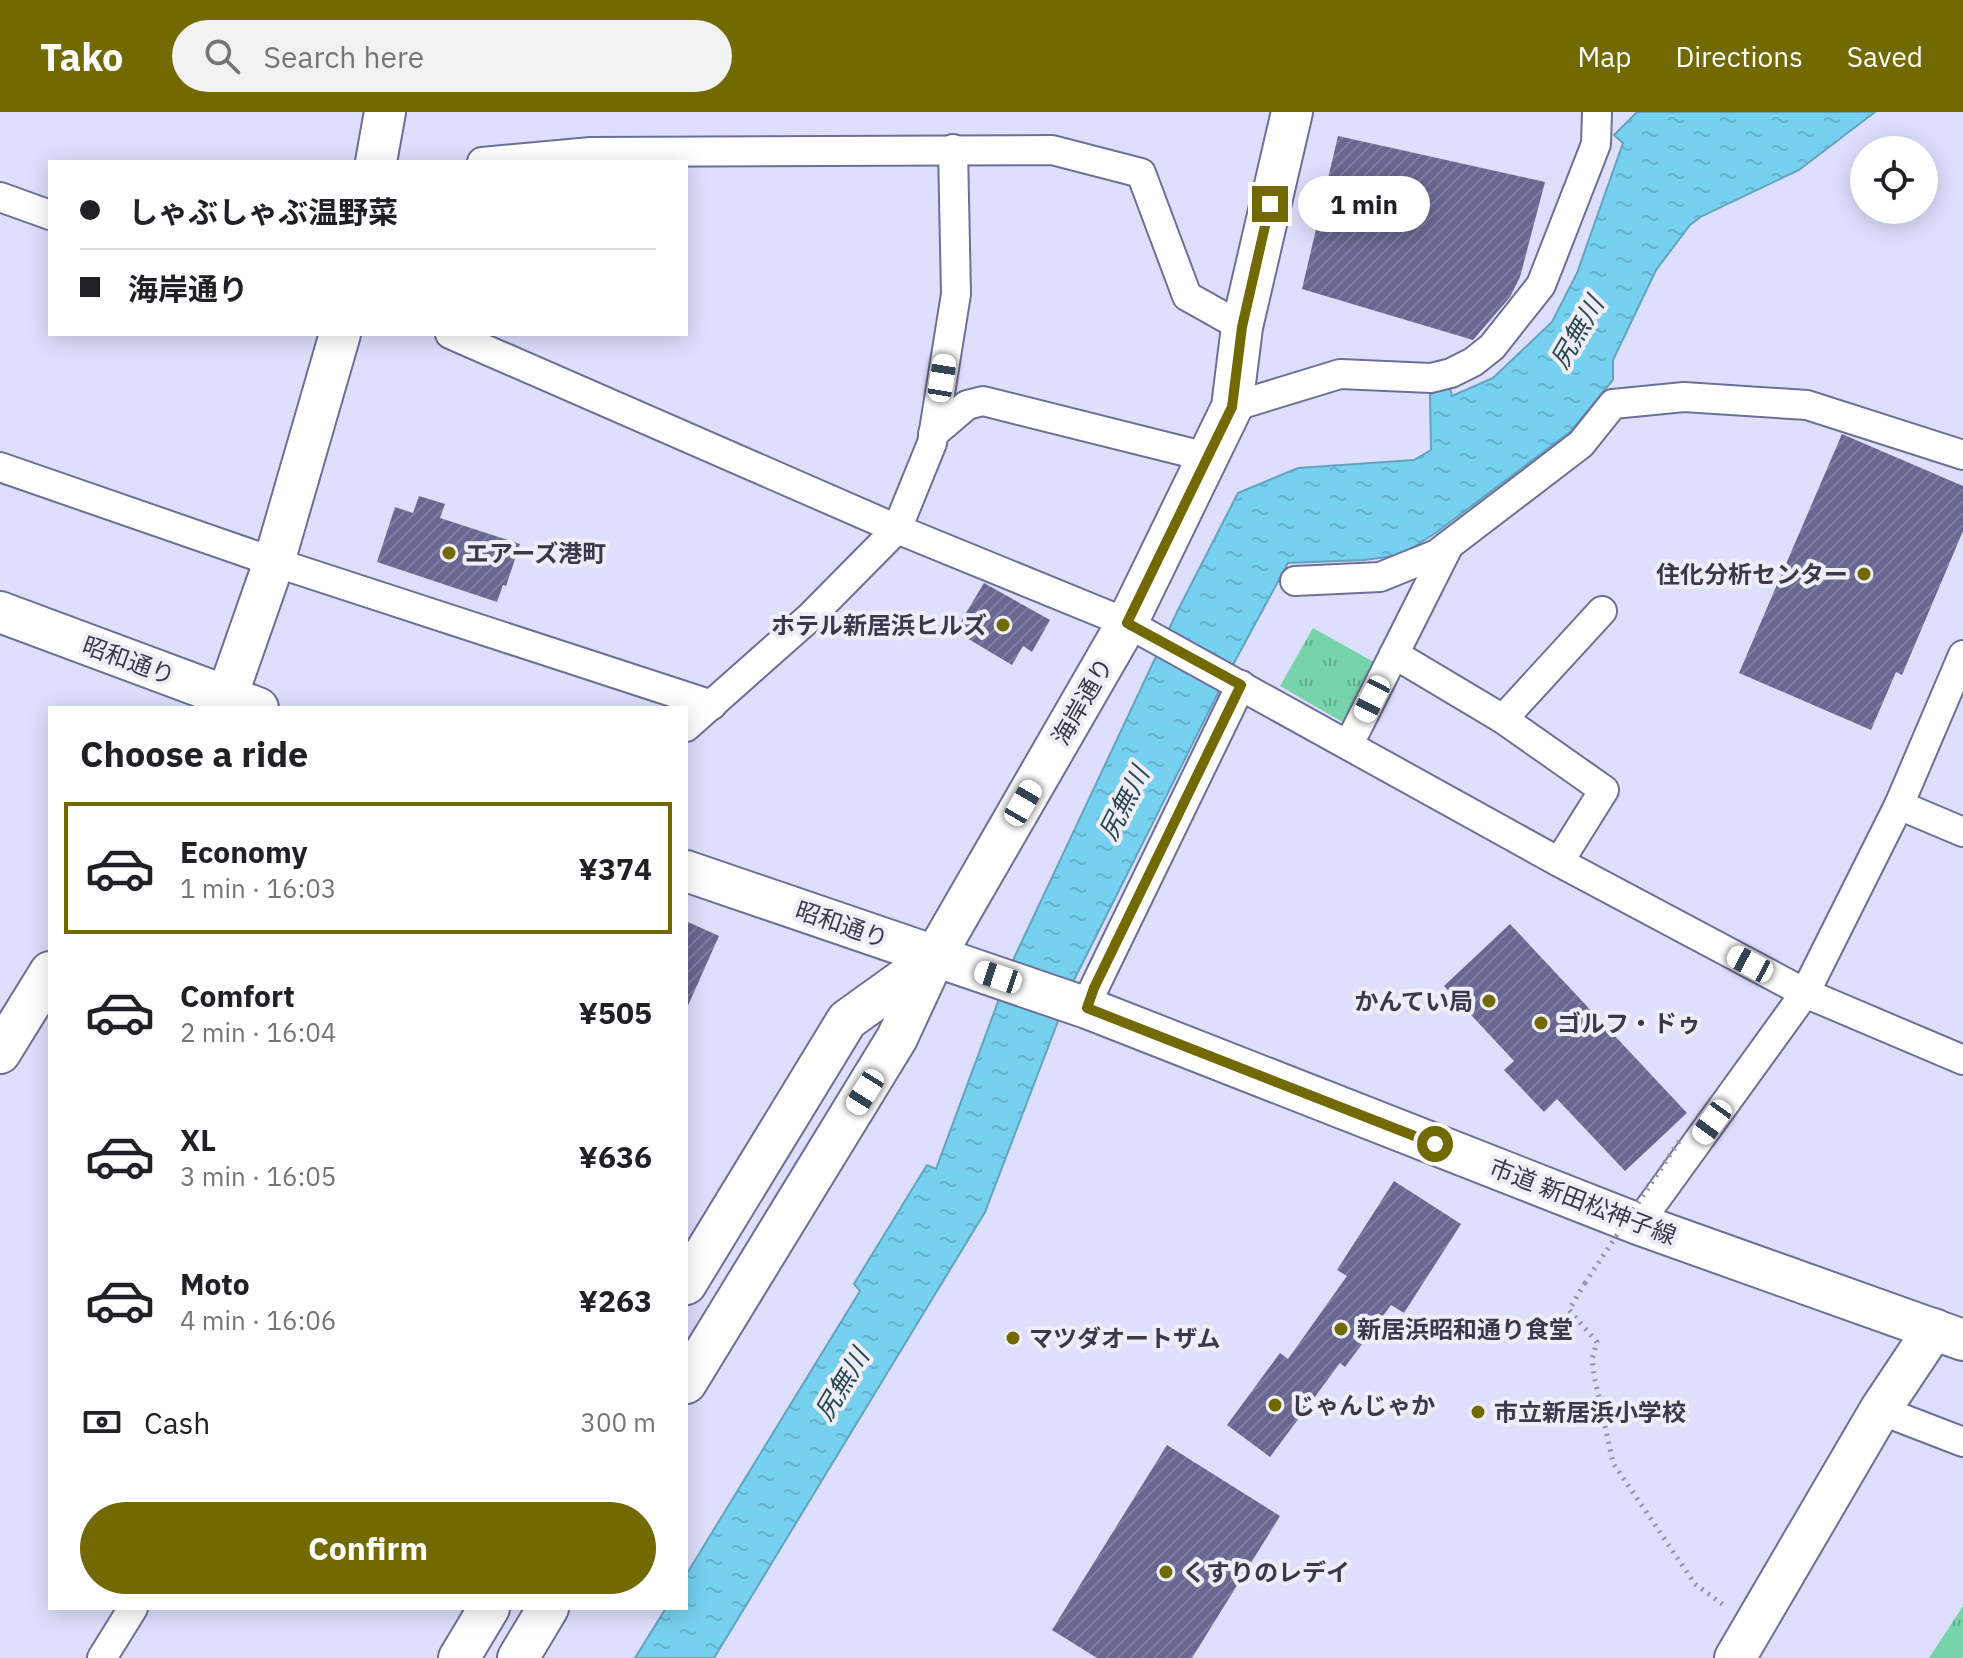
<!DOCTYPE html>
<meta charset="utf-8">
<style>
:root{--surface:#fff;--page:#f2f2f2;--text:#202124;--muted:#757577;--line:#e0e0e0;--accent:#726900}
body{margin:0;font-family:"IBM Plex Sans","Noto Sans JP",sans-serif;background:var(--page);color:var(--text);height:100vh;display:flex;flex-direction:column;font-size:30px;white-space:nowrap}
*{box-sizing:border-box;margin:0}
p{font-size:26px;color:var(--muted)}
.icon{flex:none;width:44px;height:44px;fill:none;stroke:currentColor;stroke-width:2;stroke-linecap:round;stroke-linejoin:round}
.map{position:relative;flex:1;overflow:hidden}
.panel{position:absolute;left:48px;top:594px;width:640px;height:904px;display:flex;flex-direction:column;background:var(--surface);border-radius:0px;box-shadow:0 4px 20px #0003}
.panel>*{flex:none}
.hud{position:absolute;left:48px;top:48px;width:640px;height:176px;border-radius:0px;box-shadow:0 4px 20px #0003;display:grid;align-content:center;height:176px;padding:0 32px;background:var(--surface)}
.buttons{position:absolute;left:1850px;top:24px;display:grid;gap:16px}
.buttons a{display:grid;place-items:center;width:88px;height:88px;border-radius:50%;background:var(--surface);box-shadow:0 4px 20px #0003;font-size:40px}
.end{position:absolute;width:36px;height:36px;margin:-18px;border:10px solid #726900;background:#fff;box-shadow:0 0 0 4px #fff}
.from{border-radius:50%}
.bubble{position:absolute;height:56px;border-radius:28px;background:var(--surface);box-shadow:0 4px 20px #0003;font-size:26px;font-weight:800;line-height:56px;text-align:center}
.car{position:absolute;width:24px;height:48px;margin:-24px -12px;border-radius:10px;box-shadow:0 0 6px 2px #0007;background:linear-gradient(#fff 24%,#345 0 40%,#fff 0 76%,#345 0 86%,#fff 0)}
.hud b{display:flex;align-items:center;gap:28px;height:76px;font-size:30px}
.hud b+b{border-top:2px solid var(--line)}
.hud i{width:20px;height:20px;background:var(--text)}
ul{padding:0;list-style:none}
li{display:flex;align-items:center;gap:24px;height:132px;margin:0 16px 12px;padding:0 16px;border:4px solid transparent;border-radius:0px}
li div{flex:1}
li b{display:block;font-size:30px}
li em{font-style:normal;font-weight:800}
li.current{border-color:var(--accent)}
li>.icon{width:72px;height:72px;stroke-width:1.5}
h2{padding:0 32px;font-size:36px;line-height:96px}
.pay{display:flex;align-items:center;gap:20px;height:88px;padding:0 32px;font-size:30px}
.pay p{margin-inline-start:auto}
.button{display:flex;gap:16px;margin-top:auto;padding:16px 32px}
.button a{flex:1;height:92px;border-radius:48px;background:var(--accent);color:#fff;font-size:32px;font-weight:800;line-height:92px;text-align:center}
header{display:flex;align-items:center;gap:48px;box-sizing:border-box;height:112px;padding:0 40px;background:var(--accent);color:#fff}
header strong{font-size:38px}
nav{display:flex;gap:44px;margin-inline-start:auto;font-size:28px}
.search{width:560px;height:72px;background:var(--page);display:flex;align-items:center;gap:20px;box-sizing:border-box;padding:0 28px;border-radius:44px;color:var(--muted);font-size:30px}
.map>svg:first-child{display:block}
</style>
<header>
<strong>Tako</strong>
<div class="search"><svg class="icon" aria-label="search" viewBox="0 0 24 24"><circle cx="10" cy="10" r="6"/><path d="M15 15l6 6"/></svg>Search here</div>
<nav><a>Map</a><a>Directions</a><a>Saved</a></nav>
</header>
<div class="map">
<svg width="1963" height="1546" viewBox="0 0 1963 1546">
<defs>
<pattern id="park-tufts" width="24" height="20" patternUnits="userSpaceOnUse" patternTransform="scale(2)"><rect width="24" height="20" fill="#77d3aa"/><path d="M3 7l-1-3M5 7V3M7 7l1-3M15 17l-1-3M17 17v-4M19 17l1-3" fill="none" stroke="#63ac8d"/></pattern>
<pattern id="water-ripples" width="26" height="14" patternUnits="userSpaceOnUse" patternTransform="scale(2)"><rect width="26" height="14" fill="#76d0f0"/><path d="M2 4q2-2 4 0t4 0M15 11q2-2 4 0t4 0" fill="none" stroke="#67b3cf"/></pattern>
<pattern id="building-hatch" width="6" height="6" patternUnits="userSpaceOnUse" patternTransform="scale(2)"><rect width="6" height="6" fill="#676791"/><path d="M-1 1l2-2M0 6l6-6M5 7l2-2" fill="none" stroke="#7e7e9f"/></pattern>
</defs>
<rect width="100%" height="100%" fill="#dedffc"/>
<g fill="url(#park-tufts)">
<path d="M 1313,516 L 1379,553 L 1346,612 L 1280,574 Z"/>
<path d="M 1963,1494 L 1963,1546 L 1929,1546 Z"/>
</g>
<path fill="url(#water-ripples)" stroke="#64a3bf" stroke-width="2" d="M 1637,0 L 1875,0 L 1799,58 L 1702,104 L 1690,113 L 1656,158 L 1613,248 L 1613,268 L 1571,319 L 1437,420 L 1401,443 L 1364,448 L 1288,451 L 1221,575 L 1073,870 L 985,1100 L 714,1546 L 635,1546 L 666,1496 L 686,1496 L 686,1463 L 860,1179 L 854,1172 L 927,1053 L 936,1057 L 1015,844 L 1177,500 L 1238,381 L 1298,356 L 1414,348 L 1431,338 L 1430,282 L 1449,272 L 1452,284 L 1493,266 L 1552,210 L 1577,161 L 1623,31 L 1614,23 Z"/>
<g fill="url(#building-hatch)">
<path d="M 1338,24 L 1545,70 L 1520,165 L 1510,185 L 1473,228 L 1302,177 Z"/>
<path d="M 1842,322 L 1963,374 L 1963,419 L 1902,563 L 1896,560 L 1871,618 L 1739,561 Z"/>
<path d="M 419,384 L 445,392 L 440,406 L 520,432 L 506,474 L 503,473 L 497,490 L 377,450 L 395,395 L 413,401 Z"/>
<path d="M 984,471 L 1050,508 L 1032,540 L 1023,534 L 1012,553 L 955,519 Z"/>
<path d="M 686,809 L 719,824 L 686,898 Z"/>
<path d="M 1510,812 L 1687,1001 L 1625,1059 L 1557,987 L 1544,1000 L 1504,958 L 1514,949 L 1444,874 Z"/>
<path d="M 1394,1069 L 1461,1112 L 1404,1201 L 1391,1193 L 1345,1255 L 1340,1251 L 1270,1345 L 1227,1313 L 1280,1241 L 1288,1247 L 1347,1164 L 1337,1158 Z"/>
<path d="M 1167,1333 L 1280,1404 L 1192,1546 L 1097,1546 L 1052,1518 Z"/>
</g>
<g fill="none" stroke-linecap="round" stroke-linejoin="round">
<defs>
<g id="street">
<path d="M 482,50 L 591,40 L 1052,38 L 1141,61 L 1187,184 L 1242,215"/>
<path d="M 0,85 L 50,103"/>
<path d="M 450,222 L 897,417 L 1127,511 L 1559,750 L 1805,881 L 1963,948"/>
<path d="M 1232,295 L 1340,262 L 1431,266 L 1451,261 L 1473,250 L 1492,235 L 1541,173 L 1596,32 L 1597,0"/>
<path d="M 933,322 L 967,293 L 983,289 L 1207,345"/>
<path d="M 0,355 L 274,450 L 712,593"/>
<path d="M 1295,469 L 1380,465 L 1437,442 L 1581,332 L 1613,292 L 1684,285 L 1807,293 L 1963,343"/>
<path d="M 1394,542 L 1503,607"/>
<path d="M 686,615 L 809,506 L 897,417 L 932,331 L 956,182 L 953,37"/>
<path d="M 1349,632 L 1449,433"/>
<path d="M 1899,693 L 1963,720"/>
<path d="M 1559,750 L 1604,678 L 1503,607 L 1602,499"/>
<path d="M 1087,896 L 1094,876 L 1241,573"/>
<path d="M 1638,1112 L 1805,881 L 1899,693 L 1963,543"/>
<path d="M 1880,1298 L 1963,1330"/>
<path d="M 102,1546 L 133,1496"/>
</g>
<g id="secondary">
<path d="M 376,50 L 385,0"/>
<path d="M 0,500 L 258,596"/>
<path d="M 219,596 L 227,584 L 274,450 L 340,222"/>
<path d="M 686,759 L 1087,896 L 1638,1112 L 1963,1228"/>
<path d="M 0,941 L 50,860"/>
<path d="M 686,1172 L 847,908 L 932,847"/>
<path d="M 686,1271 L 897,926 L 935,844 L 1127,511 L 1232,295 L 1242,215 L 1292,0"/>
<path d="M 459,1546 L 489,1496"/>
<path d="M 518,1546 L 548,1496"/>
<path d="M 1735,1546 L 1880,1298 L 1934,1217"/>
</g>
</defs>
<use href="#street" stroke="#6e6f99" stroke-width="32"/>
<use href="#secondary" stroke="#6e6f99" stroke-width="44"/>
<path stroke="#9293ab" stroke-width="5" stroke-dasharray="2 6" stroke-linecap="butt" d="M 1585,1171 L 1569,1198 L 1597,1230 L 1592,1247 L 1594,1263 L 1613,1351 L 1695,1472 L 1726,1495"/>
<use href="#street" stroke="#fff" stroke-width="28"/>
<use href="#secondary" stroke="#fff" stroke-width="40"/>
<path stroke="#9293ab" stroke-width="5" stroke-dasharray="2 6" stroke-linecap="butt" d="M 1585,1171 L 1680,1028"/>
</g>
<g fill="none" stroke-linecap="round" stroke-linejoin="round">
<path stroke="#726900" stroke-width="10" d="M 1270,92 L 1242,215 L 1232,295 L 1127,511 L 1241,573 L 1094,876 L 1087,896 L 1435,1032"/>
</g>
<g fill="#726900" stroke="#edeef8" stroke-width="3">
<circle cx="449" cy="441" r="8"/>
<circle cx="1864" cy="462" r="8"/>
<circle cx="1003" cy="513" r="8"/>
<circle cx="1489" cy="889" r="8"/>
<circle cx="1541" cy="911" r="8"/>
<circle cx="1341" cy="1217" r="8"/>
<circle cx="1013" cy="1226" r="8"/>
<circle cx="1275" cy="1293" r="8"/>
<circle cx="1478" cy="1300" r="8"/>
<circle cx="1166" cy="1460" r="8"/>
</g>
<g text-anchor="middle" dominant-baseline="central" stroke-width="8" stroke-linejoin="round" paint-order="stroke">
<g font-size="24" font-weight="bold" fill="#39394c" stroke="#edeef8" text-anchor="start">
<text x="465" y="441">エアーズ港町</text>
<text x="1848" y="462" text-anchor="end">住化分析センター</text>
<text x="987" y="513" text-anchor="end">ホテル新居浜ヒルズ</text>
<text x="1473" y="889" text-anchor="end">かんてい局</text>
<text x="1557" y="911">ゴルフ・ドゥ</text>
<text x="1357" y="1217">新居浜昭和通り食堂</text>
<text x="1029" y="1226">マツダオートザム</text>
<text x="1291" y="1293">じゃんじゃか</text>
<text x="1494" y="1300">市立新居浜小学校</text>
<text x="1182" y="1460">くすりのレデイ</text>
</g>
<g font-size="24" fill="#39394c" stroke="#edeef8">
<text transform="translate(129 548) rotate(20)">昭和通り</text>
<text transform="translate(1082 589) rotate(-60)">海岸通り</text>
<text transform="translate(842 812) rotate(19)">昭和通り</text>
<text transform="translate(1583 1089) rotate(21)">市道 新田松神子線</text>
</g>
<g font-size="26" font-style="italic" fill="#2b4752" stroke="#edeef8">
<text transform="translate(1576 220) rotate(-60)">尻無川</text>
<text transform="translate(1123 691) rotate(-63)">尻無川</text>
<text transform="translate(841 1272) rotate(-59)">尻無川</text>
</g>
</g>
</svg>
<div class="buttons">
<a><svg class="icon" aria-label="locate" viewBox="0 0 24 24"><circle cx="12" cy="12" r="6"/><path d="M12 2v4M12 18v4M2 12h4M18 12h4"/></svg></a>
</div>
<i class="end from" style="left:1435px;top:1032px"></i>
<i class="end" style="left:1270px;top:92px"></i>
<div class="bubble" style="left:1298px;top:64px;width:132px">1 min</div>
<i class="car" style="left:942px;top:266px;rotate:9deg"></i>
<i class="car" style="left:1372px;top:587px;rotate:207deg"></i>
<i class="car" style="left:1023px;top:691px;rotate:30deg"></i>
<i class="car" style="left:1750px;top:852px;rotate:298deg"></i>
<i class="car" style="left:998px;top:865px;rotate:288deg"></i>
<i class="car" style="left:865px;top:980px;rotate:212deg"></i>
<i class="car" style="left:1712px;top:1010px;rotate:216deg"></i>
<div class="hud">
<b><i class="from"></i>しゃぶしゃぶ温野菜</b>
<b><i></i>海岸通り</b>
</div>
<section class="panel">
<h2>Choose a ride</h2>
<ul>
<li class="current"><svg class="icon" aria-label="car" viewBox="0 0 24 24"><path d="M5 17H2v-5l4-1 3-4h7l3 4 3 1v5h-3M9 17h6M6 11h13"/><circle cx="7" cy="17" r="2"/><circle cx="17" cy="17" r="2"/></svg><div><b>Economy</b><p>1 min · 16:03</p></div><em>¥374</em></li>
<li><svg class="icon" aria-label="car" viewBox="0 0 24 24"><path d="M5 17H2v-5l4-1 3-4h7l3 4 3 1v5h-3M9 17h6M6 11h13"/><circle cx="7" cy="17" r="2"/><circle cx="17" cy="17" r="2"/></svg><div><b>Comfort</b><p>2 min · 16:04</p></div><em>¥505</em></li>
<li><svg class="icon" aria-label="car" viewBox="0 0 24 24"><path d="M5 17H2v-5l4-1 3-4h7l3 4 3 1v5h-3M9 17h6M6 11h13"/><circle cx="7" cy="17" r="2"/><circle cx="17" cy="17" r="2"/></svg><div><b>XL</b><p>3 min · 16:05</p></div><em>¥636</em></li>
<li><svg class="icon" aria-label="car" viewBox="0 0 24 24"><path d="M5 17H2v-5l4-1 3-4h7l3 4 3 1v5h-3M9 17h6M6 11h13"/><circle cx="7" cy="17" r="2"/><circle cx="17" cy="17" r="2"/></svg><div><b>Moto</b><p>4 min · 16:06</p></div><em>¥263</em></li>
</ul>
<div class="pay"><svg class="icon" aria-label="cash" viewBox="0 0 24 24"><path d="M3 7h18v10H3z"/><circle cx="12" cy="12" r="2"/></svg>Cash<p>300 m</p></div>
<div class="button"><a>Confirm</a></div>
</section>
</div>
